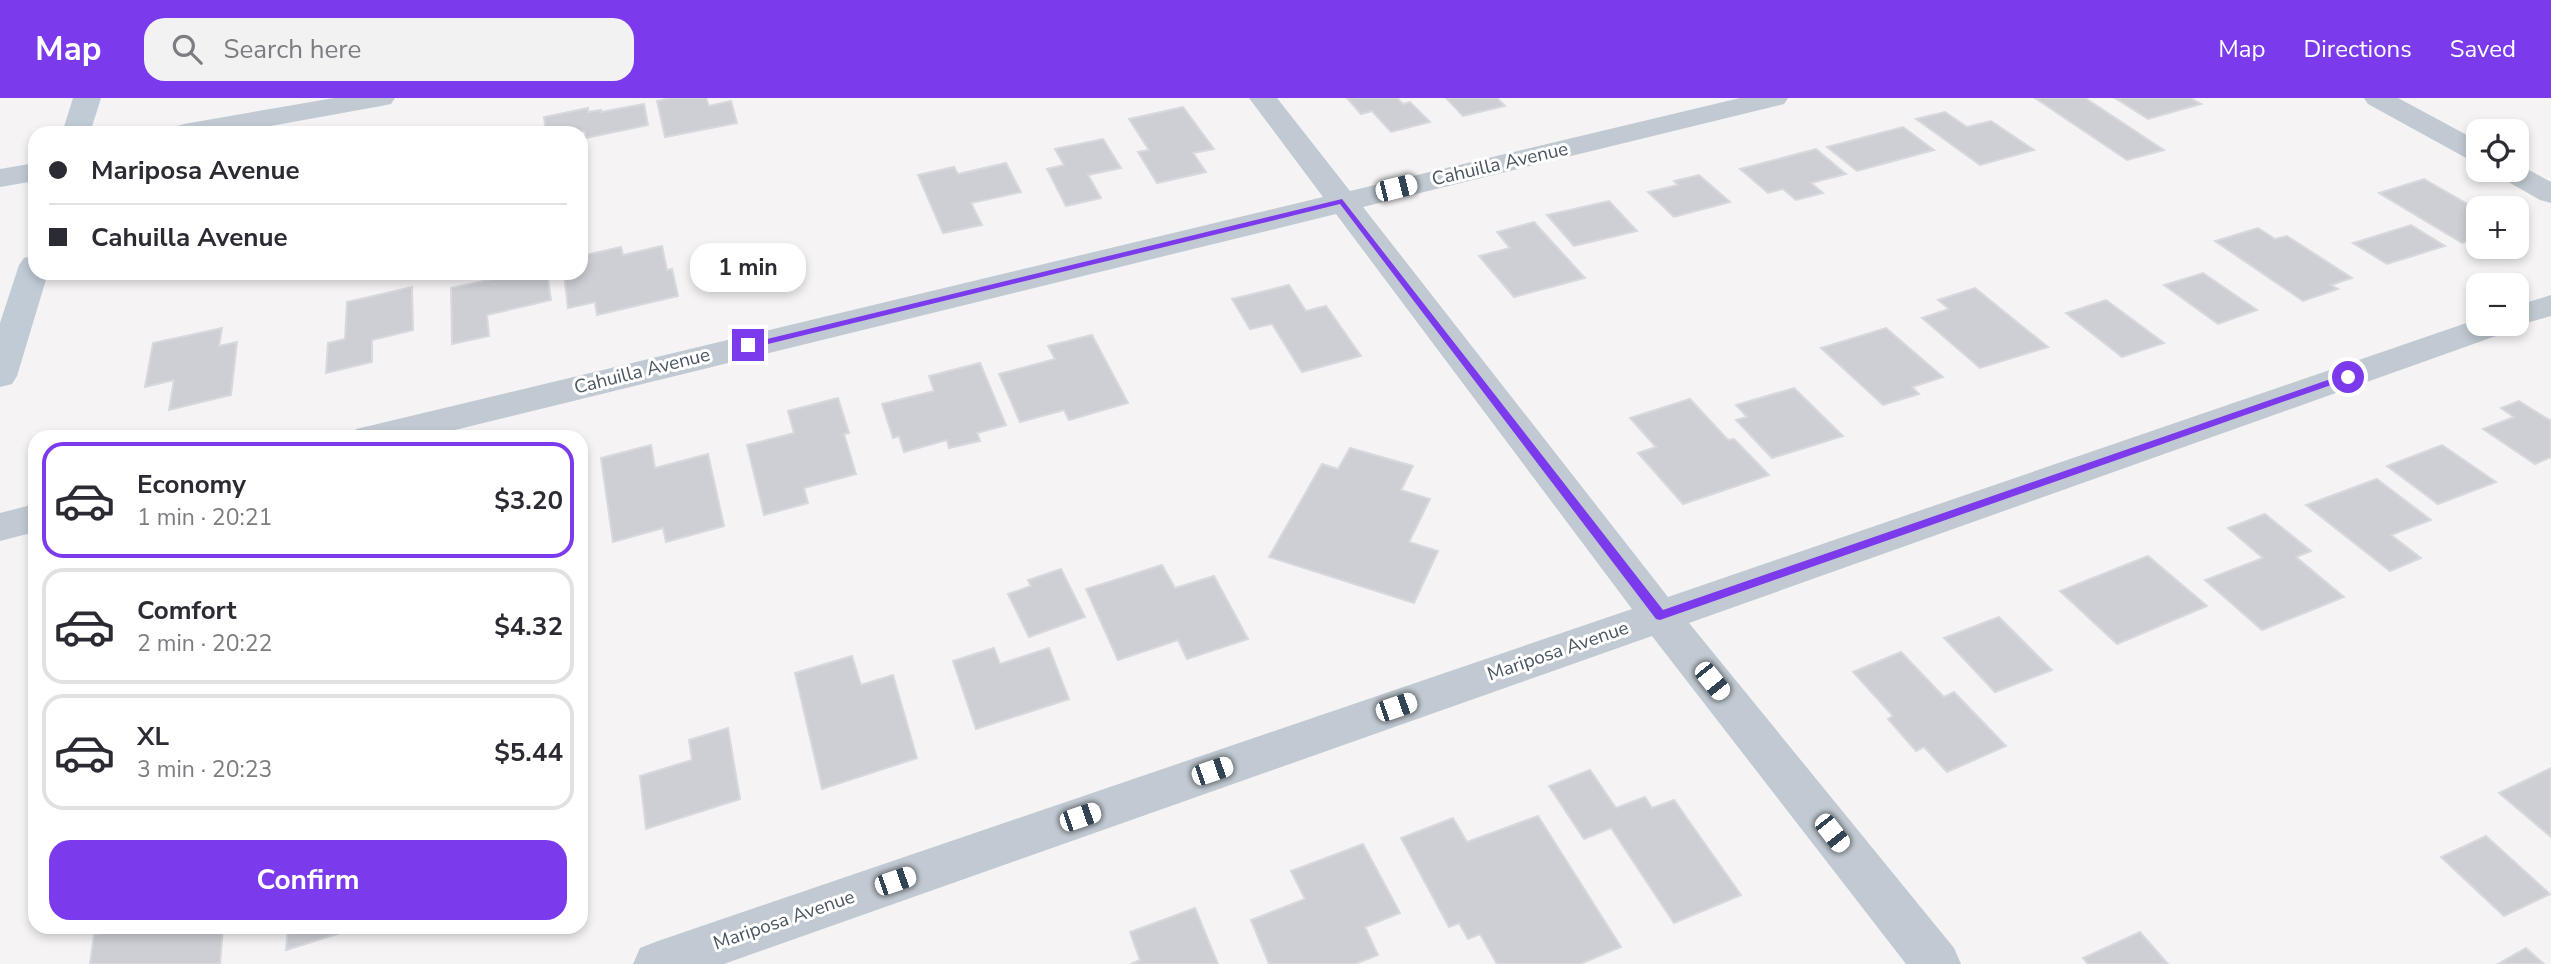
<!DOCTYPE html>
<meta charset="utf-8">
<style>
:root{--surface:#fff;--page:#f2f2f3;--text:#2b2b33;--muted:#7c7c81;--line:#e1e1e2;--accent:#7c3aed}
body{margin:0;font-family:"Nunito Sans",sans-serif;background:var(--page);color:var(--text);height:100vh;display:flex;flex-direction:column;font-size:26px;white-space:nowrap}
*{box-sizing:border-box;margin:0}
p{font-size:23px;color:var(--muted)}
.icon{flex:none;width:38px;height:38px;fill:none;stroke:currentColor;stroke-width:2;stroke-linecap:round;stroke-linejoin:round}
.map{position:relative;flex:1;overflow:hidden}
.panel{position:absolute;left:28px;top:332px;width:560px;height:504px;display:flex;flex-direction:column;background:var(--surface);border-radius:21px;box-shadow:0 4px 10px #0003}
.panel>*{flex:none}
.top-card{position:absolute;left:28px;top:28px;width:560px;height:154px;border-radius:21px;box-shadow:0 4px 10px #0003;display:grid;align-content:center;height:154px;padding:0 21px;background:var(--surface)}
.controls{position:absolute;left:2466px;top:21px;display:grid;gap:14px}
.controls a{display:grid;place-items:center;width:63px;height:63px;border-radius:14px;background:var(--surface);box-shadow:0 4px 10px #0003;font-size:35px}
.end{position:absolute;width:32px;height:32px;margin:-16px;border:9px solid #7c3aed;background:#fff;box-shadow:0 0 0 4px #fff}
.from{border-radius:50%}
.bubble{position:absolute;height:49px;border-radius:21px;background:var(--surface);box-shadow:0 4px 10px #0003;font-size:23px;font-weight:700;line-height:49px;text-align:center}
.car{position:absolute;width:21px;height:42px;margin:-21px -10px;border-radius:9px;box-shadow:0 0 5px 2px #0007;background:linear-gradient(#fff 24%,#345 0 40%,#fff 0 76%,#345 0 86%,#fff 0)}
.top-card b{display:flex;align-items:center;gap:24px;height:66px;font-size:26px}
.top-card b+b{border-top:2px solid var(--line)}
.top-card i{width:18px;height:18px;background:var(--text)}
ul{padding:12px 0 0;list-style:none}
li{display:flex;align-items:center;gap:21px;height:116px;margin:0 14px 10px;padding:0 7px;border:4px solid var(--line);border-radius:21px}
li div{flex:1}
li b{display:block;font-size:26px}
li em{font-style:normal;font-weight:700}
li.current{border-color:var(--accent)}
li>.icon{width:63px;height:63px;stroke-width:1.5}
.primary-button{display:flex;gap:14px;margin-top:auto;padding:14px 21px}
.primary-button a{flex:1;height:80px;border-radius:21px;background:var(--accent);color:#fff;font-size:28px;font-weight:700;line-height:80px;text-align:center}
header{display:flex;align-items:center;gap:42px;box-sizing:border-box;height:98px;padding:0 35px;background:var(--accent);color:#fff}
header strong{font-size:33px}
nav{display:flex;gap:38px;margin-inline-start:auto;font-size:24px}
.search{width:490px;height:63px;background:var(--page);display:flex;align-items:center;gap:18px;box-sizing:border-box;padding:0 24px;border-radius:21px;color:var(--muted);font-size:26px}
.map>svg:first-child{display:block}
</style>
<header>
<strong>Map</strong>
<div class="search"><svg class="icon" aria-label="search" viewBox="0 0 24 24"><circle cx="10" cy="10" r="6"/><path d="M15 15l6 6"/></svg>Search here</div>
<nav><a>Map</a><a>Directions</a><a>Saved</a></nav>
</header>
<div class="map">
<svg width="2551" height="866" viewBox="0 0 2551 866">
<rect width="100%" height="100%" fill="#f5f3f3"/>
<g fill="#cdcfd5" stroke="#d7d9de" stroke-width="2">
<path d="M 671,0 L 706,0 L 709,8 L 731,3 L 737,25 L 665,39 L 657,3 Z"/>
<path d="M 1347,0 L 1397,0 L 1403,6 L 1410,4 L 1430,24 L 1391,34 L 1372,13 L 1361,16 Z"/>
<path d="M 1446,0 L 1497,0 L 1505,8 L 1463,18 Z"/>
<path d="M 2035,0 L 2085,0 L 2164,52 L 2127,62 Z"/>
<path d="M 2115,0 L 2190,0 L 2201,6 L 2148,21 Z"/>
<path d="M 644,6 L 648,27 L 586,40 L 585,33 L 546,35 L 544,19 L 588,10 L 588,14 L 601,12 L 601,14 Z"/>
<path d="M 1183,9 L 1214,51 L 1193,55 L 1206,74 L 1157,85 L 1138,54 L 1149,52 L 1129,21 Z"/>
<path d="M 1945,14 L 1967,29 L 1991,23 L 2034,52 L 1980,67 L 1916,21 Z"/>
<path d="M 1903,29 L 1934,52 L 1857,73 L 1827,49 Z"/>
<path d="M 1103,41 L 1121,70 L 1088,77 L 1101,100 L 1066,108 L 1047,71 L 1064,67 L 1055,51 Z"/>
<path d="M 1816,51 L 1846,76 L 1811,85 L 1823,95 L 1796,102 L 1783,91 L 1768,95 L 1740,71 Z"/>
<path d="M 1006,65 L 1021,94 L 971,105 L 982,127 L 943,135 L 918,77 L 954,69 L 958,76 Z"/>
<path d="M 1699,77 L 1730,104 L 1674,119 L 1648,94 L 1678,87 L 1674,83 Z"/>
<path d="M 2424,81 L 2478,112 L 2478,140 L 2462,145 L 2379,95 Z"/>
<path d="M 1609,103 L 1637,133 L 1574,148 L 1547,117 Z"/>
<path d="M 1534,124 L 1585,180 L 1514,199 L 1479,158 L 1510,150 L 1497,134 Z"/>
<path d="M 2411,127 L 2445,148 L 2387,166 L 2353,145 Z"/>
<path d="M 2258,130 L 2275,141 L 2287,138 L 2352,180 L 2331,187 L 2338,191 L 2303,203 L 2215,143 Z"/>
<path d="M 662,148 L 667,172 L 672,171 L 678,198 L 597,217 L 595,204 L 568,210 L 564,175 L 581,175 L 581,158 L 621,149 L 623,157 Z"/>
<path d="M 520,175 L 547,175 L 551,202 L 487,217 L 489,238 L 452,246 L 451,190 Z"/>
<path d="M 2203,175 L 2257,212 L 2218,226 L 2164,187 Z"/>
<path d="M 1289,187 L 1306,213 L 1326,208 L 1361,258 L 1302,274 L 1272,226 L 1250,231 L 1232,201 Z"/>
<path d="M 412,189 L 413,232 L 372,242 L 372,264 L 326,275 L 328,245 L 345,241 L 347,204 Z"/>
<path d="M 1975,190 L 2048,249 L 1980,270 L 1922,220 L 1949,211 L 1938,202 Z"/>
<path d="M 2106,202 L 2164,245 L 2122,259 L 2066,215 Z"/>
<path d="M 222,230 L 219,248 L 237,244 L 231,297 L 169,312 L 174,282 L 145,289 L 153,245 Z"/>
<path d="M 1886,230 L 1943,279 L 1912,289 L 1919,296 L 1883,307 L 1821,250 Z"/>
<path d="M 1092,237 L 1128,305 L 1069,322 L 1064,312 L 1020,324 L 999,276 L 1055,261 L 1048,248 Z"/>
<path d="M 980,265 L 1006,327 L 977,335 L 980,343 L 949,350 L 947,342 L 904,354 L 899,338 L 893,340 L 882,306 L 934,293 L 929,278 Z"/>
<path d="M 1794,290 L 1843,338 L 1772,360 L 1736,322 L 1747,319 L 1736,307 Z"/>
<path d="M 838,300 L 849,335 L 844,336 L 856,376 L 804,390 L 808,405 L 764,417 L 747,347 L 794,335 L 788,313 Z"/>
<path d="M 1690,301 L 1728,342 L 1734,341 L 1769,377 L 1683,406 L 1638,355 L 1656,349 L 1630,320 Z"/>
<path d="M 2519,303 L 2551,323 L 2551,359 L 2535,366 L 2483,331 L 2514,319 L 2501,310 Z"/>
<path d="M 651,347 L 655,370 L 708,356 L 724,428 L 666,444 L 663,430 L 613,444 L 601,360 Z"/>
<path d="M 2442,347 L 2496,384 L 2438,406 L 2387,368 Z"/>
<path d="M 1350,350 L 1413,368 L 1401,392 L 1430,401 L 1409,444 L 1438,453 L 1414,505 L 1269,459 L 1322,366 L 1338,371 Z"/>
<path d="M 2377,381 L 2431,422 L 2391,437 L 2421,460 L 2390,473 L 2306,407 Z"/>
<path d="M 2265,416 L 2311,453 L 2296,459 L 2344,499 L 2262,532 L 2205,482 L 2263,460 L 2228,430 Z"/>
<path d="M 2148,458 L 2207,508 L 2117,546 L 2060,493 Z"/>
<path d="M 1162,467 L 1175,490 L 1214,478 L 1248,541 L 1187,561 L 1178,542 L 1118,562 L 1086,491 Z"/>
<path d="M 1061,471 L 1085,519 L 1029,539 L 1008,496 L 1031,488 L 1028,482 Z"/>
<path d="M 1999,519 L 2052,572 L 1995,594 L 1944,540 Z"/>
<path d="M 994,550 L 1000,566 L 1049,550 L 1069,601 L 976,631 L 953,563 Z"/>
<path d="M 1901,554 L 1944,599 L 1954,594 L 2006,648 L 1947,674 L 1924,649 L 1916,653 L 1888,621 L 1893,618 L 1853,574 Z"/>
<path d="M 852,558 L 861,587 L 893,577 L 917,660 L 822,691 L 795,575 Z"/>
<path d="M 728,630 L 740,701 L 646,731 L 640,678 L 692,662 L 689,642 Z"/>
<path d="M 2551,670 L 2551,739 L 2499,695 Z"/>
<path d="M 1590,672 L 1616,710 L 1645,699 L 1652,710 L 1674,702 L 1741,797 L 1674,825 L 1611,730 L 1584,741 L 1549,688 Z"/>
<path d="M 1538,718 L 1621,849 L 1580,866 L 1497,866 L 1480,836 L 1468,841 L 1459,825 L 1449,829 L 1401,740 L 1453,720 L 1467,744 Z"/>
<path d="M 2486,738 L 2550,796 L 2504,818 L 2441,759 Z"/>
<path d="M 1363,746 L 1400,815 L 1365,829 L 1378,857 L 1355,866 L 1269,866 L 1251,822 L 1305,801 L 1291,773 Z"/>
<path d="M 1195,810 L 1218,866 L 1131,866 L 1140,862 L 1130,834 Z"/>
<path d="M 119,830 L 223,830 L 220,866 L 90,866 L 94,837 Z"/>
<path d="M 288,830 L 356,830 L 286,852 Z"/>
<path d="M 2140,834 L 2168,866 L 2088,866 L 2083,860 Z"/>
<path d="M 2526,850 L 2544,866 L 2498,866 Z"/>
</g>
<g fill="none" stroke-linecap="round" stroke-linejoin="round">
<g fill="#c1cad2" fill-rule="evenodd">
<path d="M 334,0 L 395,0 L 391,6 L 381,8 L 232,35 L 170,35 L 174,29 L 184,26 Z"/>
<path d="M 1249,0 L 1277,0 L 1350,93 L 1740,0 L 1788,0 L 1784,6 L 1363,109 L 1668,499 L 2478,221 L 2478,226 L 2516,226 L 2516,208 L 2551,197 L 2551,218 L 2513,229 L 2510,233 L 1689,525 L 1954,850 L 1961,866 L 1906,866 L 1652,538 L 724,866 L 633,866 L 640,850 L 658,843 L 1632,511 L 1336,116 L 422,340 L 351,340 L 356,331 L 369,328 L 1323,99 Z"/>
<path d="M 2364,0 L 2398,0 L 2478,43 L 2478,64 L 2468,61 L 2368,6 Z"/>
<path d="M 2516,65 L 2551,84 L 2551,105 L 2540,102 L 2498,78 L 2493,72 L 2516,72 Z"/>
<path d="M 35,406 L 35,434 L 0,443 L 0,415 Z"/>
</g>
<path fill="#c1cad2" fill-rule="evenodd" d="M 35,65 L 35,83 L 0,89 L 0,71 Z"/>
<g fill="#c1cbd6" fill-rule="evenodd">
<path d="M 73,0 L 101,0 L 90,35 L 62,35 Z"/>
<path d="M 35,157 L 35,175 L 48,175 L 17,278 L 12,286 L 0,289 L 0,225 L 19,167 L 24,160 Z"/>
</g>
</g>
<path fill="#7c3aed" d="M 1342,101 L 1663,512 L 2345,276 L 2354,279 L 1660,522 L 1656,521 L 1340,106 L 748,251 L 743,247 Z"/>
<g text-anchor="middle" dominant-baseline="central" stroke-width="6" stroke-linejoin="round" paint-order="stroke">
<g font-size="19" fill="#4a5661" stroke="#fff">
<text transform="translate(1500 66) rotate(-13)">Cahuilla Avenue</text>
<text transform="translate(642 273) rotate(-14)">Cahuilla Avenue</text>
<text transform="translate(1558 553) rotate(-19)">Mariposa Avenue</text>
<text transform="translate(784 822) rotate(-19)">Mariposa Avenue</text>
</g>
</g>
</svg>
<div class="controls">
<a><svg class="icon" aria-label="locate" viewBox="0 0 24 24"><circle cx="12" cy="12" r="6"/><path d="M12 2v4M12 18v4M2 12h4M18 12h4"/></svg></a>
<a>+</a>
<a>−</a>
</div>
<i class="end from" style="left:2348px;top:279px"></i>
<i class="end" style="left:748px;top:247px"></i>
<div class="bubble" style="left:690px;top:145px;width:116px">1 min</div>
<i class="car" style="left:1396px;top:90px;rotate:76deg"></i>
<i class="car" style="left:1712px;top:583px;rotate:141deg"></i>
<i class="car" style="left:1396px;top:609px;rotate:71deg"></i>
<i class="car" style="left:1212px;top:673px;rotate:71deg"></i>
<i class="car" style="left:1080px;top:719px;rotate:71deg"></i>
<i class="car" style="left:1832px;top:735px;rotate:142deg"></i>
<i class="car" style="left:895px;top:783px;rotate:71deg"></i>
<div class="top-card">
<b><i class="from"></i>Mariposa Avenue</b>
<b><i></i>Cahuilla Avenue</b>
</div>
<section class="panel">
<ul>
<li class="current"><svg class="icon" aria-label="car" viewBox="0 0 24 24"><path d="M5 17H2v-5l4-1 3-4h7l3 4 3 1v5h-3M9 17h6M6 11h13"/><circle cx="7" cy="17" r="2"/><circle cx="17" cy="17" r="2"/></svg><div><b>Economy</b><p>1 min · 20:21</p></div><em>$3.20</em></li>
<li><svg class="icon" aria-label="car" viewBox="0 0 24 24"><path d="M5 17H2v-5l4-1 3-4h7l3 4 3 1v5h-3M9 17h6M6 11h13"/><circle cx="7" cy="17" r="2"/><circle cx="17" cy="17" r="2"/></svg><div><b>Comfort</b><p>2 min · 20:22</p></div><em>$4.32</em></li>
<li><svg class="icon" aria-label="car" viewBox="0 0 24 24"><path d="M5 17H2v-5l4-1 3-4h7l3 4 3 1v5h-3M9 17h6M6 11h13"/><circle cx="7" cy="17" r="2"/><circle cx="17" cy="17" r="2"/></svg><div><b>XL</b><p>3 min · 20:23</p></div><em>$5.44</em></li>
</ul>
<div class="primary-button"><a>Confirm</a></div>
</section>
</div>
